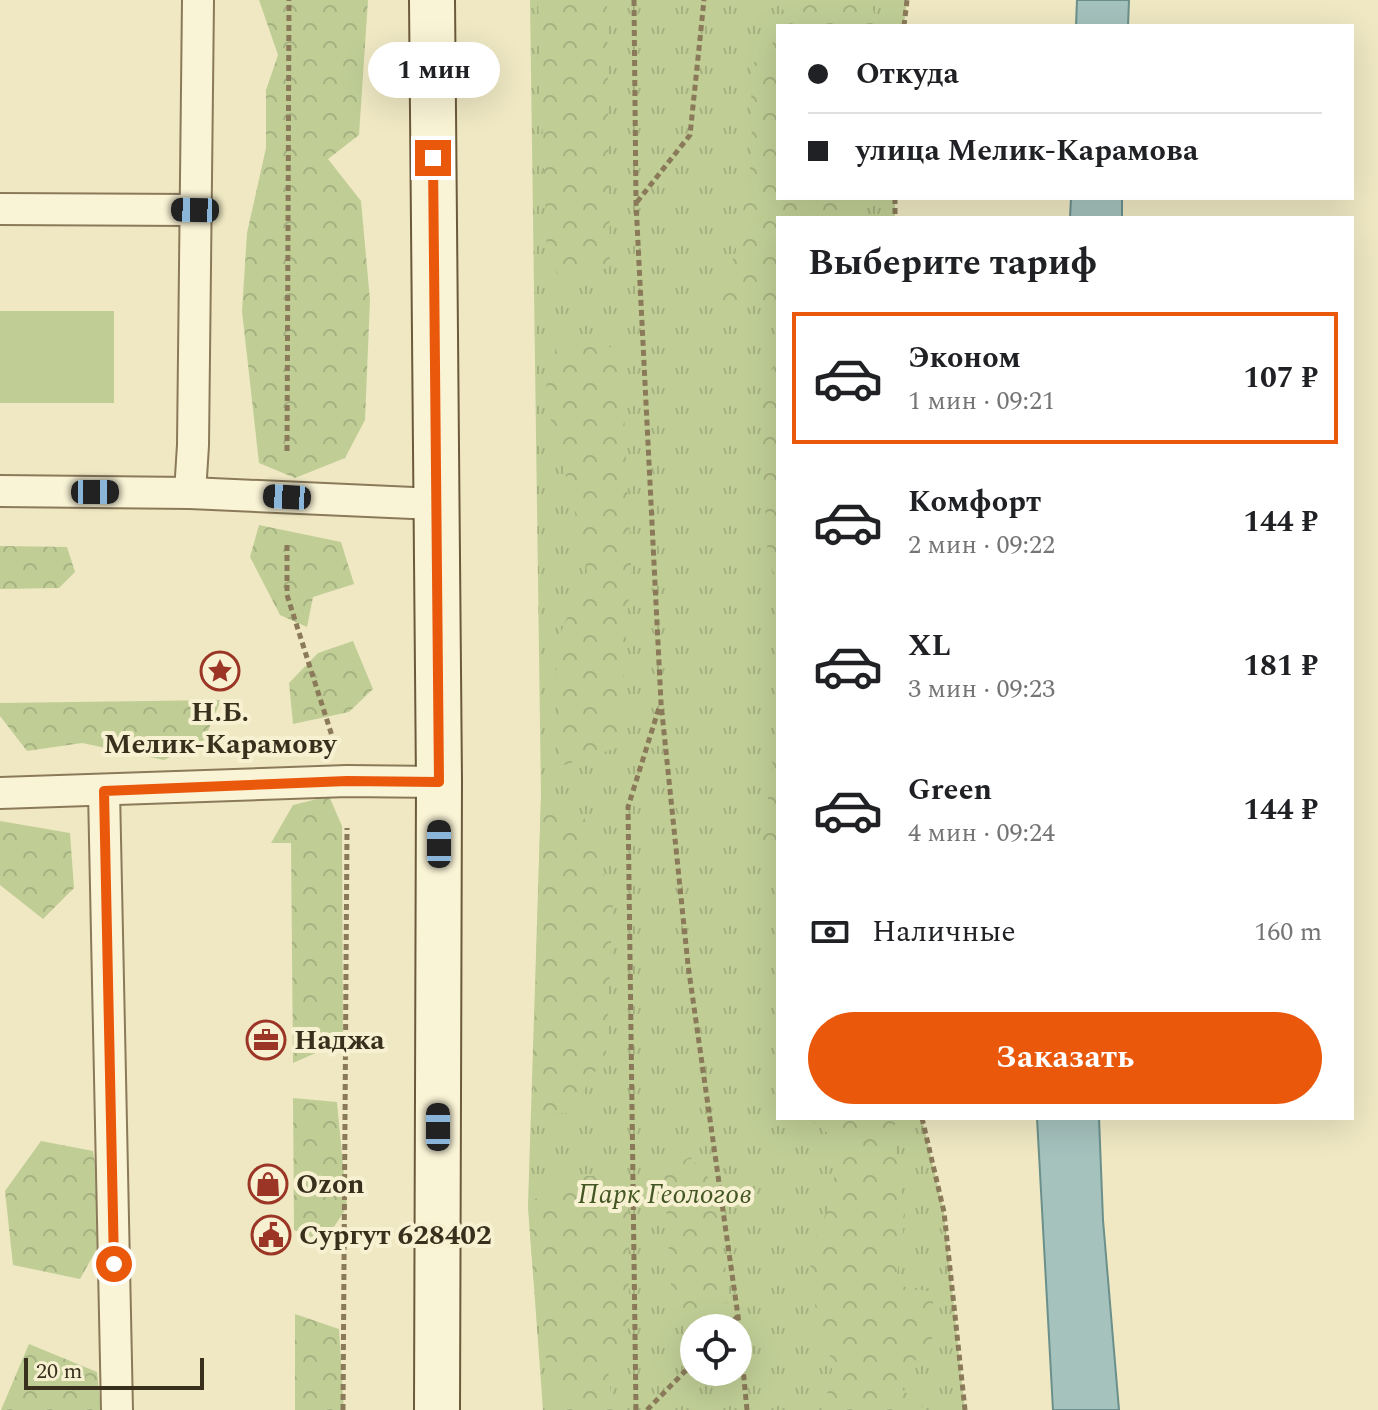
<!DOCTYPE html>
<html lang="ru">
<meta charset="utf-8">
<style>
:root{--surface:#fff;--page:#f6f6f6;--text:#202124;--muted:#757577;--line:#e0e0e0;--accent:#ea580c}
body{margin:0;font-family:Spectral,serif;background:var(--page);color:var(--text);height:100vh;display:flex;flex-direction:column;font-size:30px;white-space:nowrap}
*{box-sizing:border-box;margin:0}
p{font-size:26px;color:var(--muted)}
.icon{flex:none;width:44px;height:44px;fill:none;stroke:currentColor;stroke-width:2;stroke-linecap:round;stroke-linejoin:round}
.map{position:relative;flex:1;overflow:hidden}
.details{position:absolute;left:776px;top:216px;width:578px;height:904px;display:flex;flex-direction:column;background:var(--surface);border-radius:0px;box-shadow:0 8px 32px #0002}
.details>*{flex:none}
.guide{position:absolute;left:776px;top:24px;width:578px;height:176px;border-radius:0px;box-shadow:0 8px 32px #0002;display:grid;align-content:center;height:176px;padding:0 32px;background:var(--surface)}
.buttons{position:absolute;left:680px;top:1314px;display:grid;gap:16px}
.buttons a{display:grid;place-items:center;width:72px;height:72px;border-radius:50%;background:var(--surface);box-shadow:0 8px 32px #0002;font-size:40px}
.scale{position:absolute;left:24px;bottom:20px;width:180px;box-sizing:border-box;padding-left:8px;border:4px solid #392f1d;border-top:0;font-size:22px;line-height:28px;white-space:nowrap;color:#392f1d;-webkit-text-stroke:6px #f7f1d2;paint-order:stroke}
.end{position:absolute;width:36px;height:36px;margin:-18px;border:10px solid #ea580c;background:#fff;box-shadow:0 0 0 4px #fff}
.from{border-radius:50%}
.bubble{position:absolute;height:56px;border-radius:28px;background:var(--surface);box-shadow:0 8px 32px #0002;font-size:26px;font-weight:700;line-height:56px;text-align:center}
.car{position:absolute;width:24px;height:48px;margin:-24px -12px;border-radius:10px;box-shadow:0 0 6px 2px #0007;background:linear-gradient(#222 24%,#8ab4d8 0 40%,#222 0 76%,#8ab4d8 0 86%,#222 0)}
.guide b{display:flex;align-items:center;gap:28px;height:76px;font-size:30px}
.guide b+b{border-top:2px solid var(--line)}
.guide i{width:20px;height:20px;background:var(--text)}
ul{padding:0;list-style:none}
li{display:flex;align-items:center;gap:24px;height:132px;margin:0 16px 12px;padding:0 16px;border:4px solid transparent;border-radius:0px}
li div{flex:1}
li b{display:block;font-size:30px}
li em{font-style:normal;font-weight:700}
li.on{border-color:var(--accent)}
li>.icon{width:72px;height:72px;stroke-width:1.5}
h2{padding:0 32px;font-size:36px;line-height:96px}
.pay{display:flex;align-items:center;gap:20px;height:88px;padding:0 32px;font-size:30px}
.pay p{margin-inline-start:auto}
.action{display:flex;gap:16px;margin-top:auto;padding:16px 32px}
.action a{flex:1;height:92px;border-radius:48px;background:var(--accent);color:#fff;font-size:32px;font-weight:700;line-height:92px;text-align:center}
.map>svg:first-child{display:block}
</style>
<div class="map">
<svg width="1378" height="1410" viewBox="0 0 1378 1410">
<defs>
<pattern id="grass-tufts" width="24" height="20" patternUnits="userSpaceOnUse" patternTransform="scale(2)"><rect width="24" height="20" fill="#c0ce96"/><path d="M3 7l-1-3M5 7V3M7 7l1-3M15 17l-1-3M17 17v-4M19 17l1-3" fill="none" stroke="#a6b181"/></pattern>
<pattern id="forest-crowns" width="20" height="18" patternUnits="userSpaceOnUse" patternTransform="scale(2)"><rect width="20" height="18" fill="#c0ce96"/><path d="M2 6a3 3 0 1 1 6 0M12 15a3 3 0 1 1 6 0" fill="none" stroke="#a6b181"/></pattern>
</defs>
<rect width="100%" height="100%" fill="#efe8c3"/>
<path fill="url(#grass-tufts)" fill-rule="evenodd" d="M 530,0 L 907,0 L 904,26 L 778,26 L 778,198 L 895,198 L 895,218 L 778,218 L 778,1118 L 922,1118 L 944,1212 L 965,1410 L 543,1410 L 528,1205 L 541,797 ZM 694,1328 L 738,1328 L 738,1372 L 694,1372 Z"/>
<g fill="url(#forest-crowns)">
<path d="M 259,0 L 368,0 L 359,135 L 328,159 L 361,201 L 370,300 L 365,420 L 345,458 L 295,478 L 259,463 L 242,311 L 247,233 L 266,148 L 266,90 L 278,55 Z"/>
<path d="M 538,0 L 607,0 L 610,267 L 562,281 L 547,255 Z"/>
<path d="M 778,0 L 870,0 L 878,26 L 788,26 L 790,23 Z"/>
<path d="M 778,37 L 778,198 L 860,198 L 860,218 L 778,218 L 778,302 L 744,304 L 705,302 L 735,256 L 752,157 L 751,66 Z"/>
<path d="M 557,343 L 621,348 L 631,563 L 619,747 L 561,766 L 555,646 L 587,571 L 572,499 L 544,394 Z"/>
<path d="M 778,351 L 778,580 L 768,563 L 760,407 Z"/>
<path d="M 259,525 L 341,542 L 354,584 L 313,597 L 307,627 L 280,615 L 250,557 Z"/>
<path d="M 0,546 L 67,547 L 75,572 L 59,588 L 0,589 Z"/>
<path d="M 353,641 L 373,689 L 349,712 L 293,724 L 289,683 L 318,653 Z"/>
<path d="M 221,700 L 204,740 L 164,760 L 82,743 L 27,751 L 0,716 L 0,703 Z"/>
<path d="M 778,716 L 778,868 L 761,856 Z"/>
<path d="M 329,796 L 342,826 L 343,1041 L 293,1063 L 291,843 L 271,843 L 293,805 Z"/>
<path d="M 541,797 L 585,819 L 613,903 L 606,1053 L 571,1113 L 532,1115 Z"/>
<path d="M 0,821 L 70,833 L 74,888 L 43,919 L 0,885 Z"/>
<path d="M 293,1098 L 337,1102 L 347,1207 L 324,1242 L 294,1230 Z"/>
<path d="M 808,1118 L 899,1118 L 892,1129 L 905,1214 L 896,1285 L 932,1292 L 936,1333 L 897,1385 L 926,1410 L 824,1410 L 834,1360 L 820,1346 L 809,1253 L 829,1206 L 840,1143 Z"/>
<path d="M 41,1141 L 93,1151 L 107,1231 L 80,1279 L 13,1265 L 5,1191 Z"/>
<path d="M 690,1157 L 713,1183 L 730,1299 L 703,1324 L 673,1317 L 664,1172 Z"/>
<path d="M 564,1176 L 597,1176 L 628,1202 L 629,1327 L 608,1370 L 613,1410 L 563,1410 C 536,1345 533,1274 528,1205 Z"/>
<path d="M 295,1314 L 339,1329 L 344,1410 L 295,1410 Z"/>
<path d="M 29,1344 L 97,1372 L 101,1410 L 1,1410 Z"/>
</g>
<rect fill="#c0ce96" x="0" y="311" width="114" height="92"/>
<g fill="#a5c2bd" stroke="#6b908c" stroke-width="2">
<path d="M 1077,0 L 1129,0 L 1128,26 L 1076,26 Z"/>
<path d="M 1071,198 L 1122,198 L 1122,218 L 1070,218 Z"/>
<path d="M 1037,1118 L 1099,1118 L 1103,1220 L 1119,1410 L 1053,1410 Z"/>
</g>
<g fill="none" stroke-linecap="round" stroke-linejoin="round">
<defs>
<g id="lane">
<path d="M 0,209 L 195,210"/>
<path d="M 0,491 L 190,493 L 435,504"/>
<path d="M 190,493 L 193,445 L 198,0"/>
<path d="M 104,791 L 117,1410"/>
<path d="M 0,793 L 347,781 L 439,782"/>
</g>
<path id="secondary" d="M 432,0 L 439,782 L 437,1410"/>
</defs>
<use href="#lane" stroke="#8a7a59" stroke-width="34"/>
<use href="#secondary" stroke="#6c5a3c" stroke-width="48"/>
<g stroke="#8a7a59" stroke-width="5" stroke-dasharray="6 4" stroke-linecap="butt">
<path d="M 634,0 L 636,203 L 661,703 L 688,965 L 738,1316 L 747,1410"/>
<path d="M 904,26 L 907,0"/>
<path d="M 895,198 L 895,218"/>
<path d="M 637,202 L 690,135 L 704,0"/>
<path d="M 287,451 L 289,0"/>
<path d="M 287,545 L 287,595 L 332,736"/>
<path d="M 922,1118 L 944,1212 L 965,1410"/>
<path d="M 727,1328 L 737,1317"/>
<path d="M 343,1410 L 347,828"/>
<path d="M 636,1410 L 628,807 L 659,708"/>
<path d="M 647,1410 L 694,1362"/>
</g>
<use href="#lane" stroke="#faf4d6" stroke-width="30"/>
<use href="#secondary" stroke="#faf4d6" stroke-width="44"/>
</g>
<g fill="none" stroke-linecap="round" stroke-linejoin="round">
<path stroke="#ea580c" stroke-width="10" d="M 114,1264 L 104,791 L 347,781 L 439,782 L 433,158"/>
</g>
<defs>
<symbol id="sight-ring" viewBox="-11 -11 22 22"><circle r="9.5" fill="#f7f1d2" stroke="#9b3627" stroke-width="1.5"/><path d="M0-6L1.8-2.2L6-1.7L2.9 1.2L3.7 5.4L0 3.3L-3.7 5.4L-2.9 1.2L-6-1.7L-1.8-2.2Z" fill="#9b3627"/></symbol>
<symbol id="office-ring" viewBox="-11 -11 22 22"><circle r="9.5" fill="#f7f1d2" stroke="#9b3627" stroke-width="1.5"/><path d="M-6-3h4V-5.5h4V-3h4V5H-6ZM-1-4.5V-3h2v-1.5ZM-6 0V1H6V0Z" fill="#9b3627"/></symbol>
<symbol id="shop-ring" viewBox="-11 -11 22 22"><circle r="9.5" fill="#f7f1d2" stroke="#9b3627" stroke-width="1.5"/><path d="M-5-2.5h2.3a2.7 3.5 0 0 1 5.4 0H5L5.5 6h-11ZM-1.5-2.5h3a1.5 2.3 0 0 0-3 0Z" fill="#9b3627"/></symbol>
<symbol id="civic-ring" viewBox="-11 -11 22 22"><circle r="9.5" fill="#f7f1d2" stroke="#9b3627" stroke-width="1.5"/><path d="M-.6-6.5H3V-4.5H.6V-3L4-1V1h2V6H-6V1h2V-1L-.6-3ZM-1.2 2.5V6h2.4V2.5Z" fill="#9b3627"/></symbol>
</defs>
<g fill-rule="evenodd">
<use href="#sight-ring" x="198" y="649" width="44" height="44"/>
<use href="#office-ring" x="244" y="1018" width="44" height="44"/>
<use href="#shop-ring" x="246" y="1162" width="44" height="44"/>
<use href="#civic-ring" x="249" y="1213" width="44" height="44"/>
</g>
<g text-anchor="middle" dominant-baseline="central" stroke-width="8" stroke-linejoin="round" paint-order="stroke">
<g font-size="28" font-weight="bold" fill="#392f1d" stroke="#f7f1d2" text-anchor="start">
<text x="220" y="712" text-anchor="middle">Н.Б.<tspan x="220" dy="32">Мелик-Карамову</tspan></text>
<text x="294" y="1040">Наджа</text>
<text x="296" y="1184">Ozon</text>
<text x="299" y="1235">Сургут 628402</text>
</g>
<g font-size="28" font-style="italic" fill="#435623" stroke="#f7f1d2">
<text x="665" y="1194">Парк Геологов</text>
</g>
</g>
</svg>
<div class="buttons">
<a><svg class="icon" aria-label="locate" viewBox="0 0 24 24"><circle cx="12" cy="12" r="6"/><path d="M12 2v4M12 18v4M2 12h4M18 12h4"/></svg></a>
</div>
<div class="scale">20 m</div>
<i class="end from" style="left:114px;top:1264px"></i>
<i class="end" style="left:433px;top:158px"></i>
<div class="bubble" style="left:368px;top:42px;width:132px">1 мин</div>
<i class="car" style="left:195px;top:210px;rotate:271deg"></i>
<i class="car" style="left:95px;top:492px;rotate:90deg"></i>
<i class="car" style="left:287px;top:497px;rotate:273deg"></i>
<i class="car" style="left:439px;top:844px;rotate:0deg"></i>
<i class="car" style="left:438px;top:1127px;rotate:0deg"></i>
<div class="guide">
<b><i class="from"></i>Откуда</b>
<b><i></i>улица Мелик-Карамова</b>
</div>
<section class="details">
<h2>Выберите тариф</h2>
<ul>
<li class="on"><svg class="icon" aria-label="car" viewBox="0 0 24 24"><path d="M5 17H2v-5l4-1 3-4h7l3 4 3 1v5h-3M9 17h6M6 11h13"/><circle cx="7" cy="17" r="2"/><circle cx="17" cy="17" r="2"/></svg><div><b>Эконом</b><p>1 мин · 09:21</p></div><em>107 ₽</em></li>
<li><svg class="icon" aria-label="car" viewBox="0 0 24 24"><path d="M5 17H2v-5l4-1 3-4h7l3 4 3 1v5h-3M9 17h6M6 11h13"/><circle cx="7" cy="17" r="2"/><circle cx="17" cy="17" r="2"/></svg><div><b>Комфорт</b><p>2 мин · 09:22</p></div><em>144 ₽</em></li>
<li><svg class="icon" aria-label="car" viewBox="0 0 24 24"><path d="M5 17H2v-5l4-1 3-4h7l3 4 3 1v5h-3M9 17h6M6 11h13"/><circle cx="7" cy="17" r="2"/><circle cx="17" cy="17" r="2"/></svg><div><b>XL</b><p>3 мин · 09:23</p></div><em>181 ₽</em></li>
<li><svg class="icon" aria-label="car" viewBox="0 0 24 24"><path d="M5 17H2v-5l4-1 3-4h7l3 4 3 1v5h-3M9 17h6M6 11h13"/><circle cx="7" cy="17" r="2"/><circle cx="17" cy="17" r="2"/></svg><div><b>Green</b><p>4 мин · 09:24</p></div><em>144 ₽</em></li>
</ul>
<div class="pay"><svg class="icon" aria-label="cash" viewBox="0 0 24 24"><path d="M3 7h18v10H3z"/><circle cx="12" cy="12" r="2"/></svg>Наличные<p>160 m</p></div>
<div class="action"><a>Заказать</a></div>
</section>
</div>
